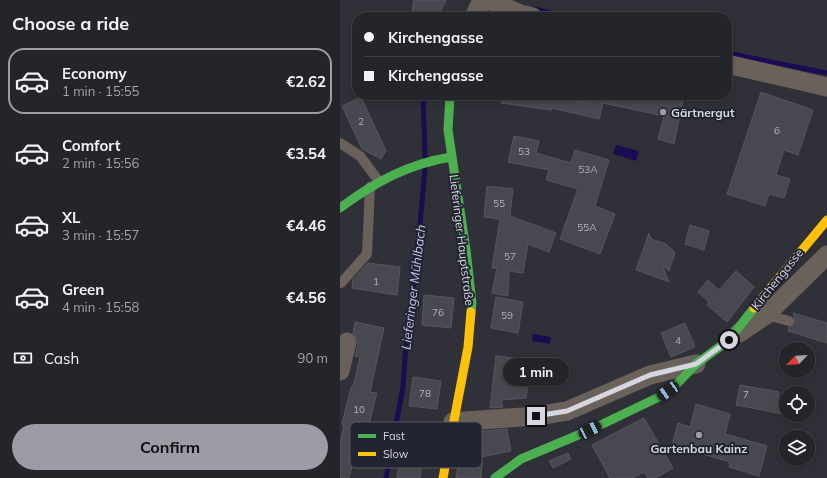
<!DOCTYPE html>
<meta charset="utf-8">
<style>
:root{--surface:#24252a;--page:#303136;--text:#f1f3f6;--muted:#a3a5a8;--line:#414247;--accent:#9b9ca5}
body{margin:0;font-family:Mulish,sans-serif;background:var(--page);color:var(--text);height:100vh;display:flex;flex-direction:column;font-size:15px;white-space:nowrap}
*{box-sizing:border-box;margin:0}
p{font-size:13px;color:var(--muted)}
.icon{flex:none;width:22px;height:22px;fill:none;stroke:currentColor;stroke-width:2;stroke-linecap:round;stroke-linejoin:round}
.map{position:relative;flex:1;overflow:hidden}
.drawer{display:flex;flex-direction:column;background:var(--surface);width:340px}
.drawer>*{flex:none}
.hud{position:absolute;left:12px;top:12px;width:380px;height:88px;border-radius:16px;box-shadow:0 2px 6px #0003,0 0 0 1px var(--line);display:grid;align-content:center;height:88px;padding:0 12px;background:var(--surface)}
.needle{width:26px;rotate:245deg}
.tools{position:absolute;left:439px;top:342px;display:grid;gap:8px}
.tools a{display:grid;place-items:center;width:36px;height:36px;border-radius:50%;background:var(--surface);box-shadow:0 2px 6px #0003,0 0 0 1px var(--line);font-size:20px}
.end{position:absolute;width:18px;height:18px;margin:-9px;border:5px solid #d5d6df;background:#111;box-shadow:0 0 0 2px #111}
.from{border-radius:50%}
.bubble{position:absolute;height:28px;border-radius:14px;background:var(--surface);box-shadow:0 2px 6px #0003,0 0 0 1px var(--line);font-size:13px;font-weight:700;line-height:28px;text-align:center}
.car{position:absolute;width:12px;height:24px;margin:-12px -6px;border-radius:5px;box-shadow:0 0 3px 1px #0007;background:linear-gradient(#222 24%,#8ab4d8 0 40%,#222 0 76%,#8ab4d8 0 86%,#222 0)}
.hud b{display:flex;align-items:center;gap:14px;height:38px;font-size:15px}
.hud b+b{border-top:1px solid var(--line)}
.hud i{width:10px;height:10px;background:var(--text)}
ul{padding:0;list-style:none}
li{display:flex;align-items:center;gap:12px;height:66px;margin:0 8px 6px;padding:0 4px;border:2px solid transparent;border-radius:16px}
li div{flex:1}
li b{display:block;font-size:15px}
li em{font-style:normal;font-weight:700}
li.selected{border-color:var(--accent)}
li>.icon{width:36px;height:36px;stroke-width:1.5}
h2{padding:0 12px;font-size:18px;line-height:48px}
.pay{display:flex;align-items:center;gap:10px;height:44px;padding:0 12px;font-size:15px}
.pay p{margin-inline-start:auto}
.button{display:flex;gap:8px;margin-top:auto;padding:8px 12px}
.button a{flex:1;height:46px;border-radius:24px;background:var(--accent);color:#111;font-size:16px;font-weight:700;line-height:46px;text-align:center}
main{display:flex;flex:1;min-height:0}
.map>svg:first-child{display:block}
</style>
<main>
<section class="drawer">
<h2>Choose a ride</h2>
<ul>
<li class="selected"><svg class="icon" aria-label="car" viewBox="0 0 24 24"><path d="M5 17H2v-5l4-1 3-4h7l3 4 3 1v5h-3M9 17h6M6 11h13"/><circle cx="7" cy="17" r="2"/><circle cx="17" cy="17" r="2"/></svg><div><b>Economy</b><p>1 min · 15:55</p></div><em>€2.62</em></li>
<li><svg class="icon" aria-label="car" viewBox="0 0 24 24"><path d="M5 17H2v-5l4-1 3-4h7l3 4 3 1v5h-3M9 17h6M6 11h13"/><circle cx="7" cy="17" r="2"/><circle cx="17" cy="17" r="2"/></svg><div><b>Comfort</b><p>2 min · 15:56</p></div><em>€3.54</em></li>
<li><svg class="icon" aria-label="car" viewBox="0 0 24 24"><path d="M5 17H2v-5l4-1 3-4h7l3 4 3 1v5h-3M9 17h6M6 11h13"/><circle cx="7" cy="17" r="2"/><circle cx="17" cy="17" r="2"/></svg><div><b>XL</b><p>3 min · 15:57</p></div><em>€4.46</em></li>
<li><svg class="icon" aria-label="car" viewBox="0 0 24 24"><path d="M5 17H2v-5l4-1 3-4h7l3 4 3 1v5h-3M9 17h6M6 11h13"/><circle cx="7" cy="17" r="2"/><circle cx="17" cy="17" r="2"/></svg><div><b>Green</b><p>4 min · 15:58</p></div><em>€4.56</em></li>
</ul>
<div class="pay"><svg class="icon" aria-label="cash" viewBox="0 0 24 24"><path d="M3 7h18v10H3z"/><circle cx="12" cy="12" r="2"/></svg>Cash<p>90 m</p></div>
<div class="button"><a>Confirm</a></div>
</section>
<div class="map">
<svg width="487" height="478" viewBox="0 0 487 478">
<rect width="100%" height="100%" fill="#303138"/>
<g fill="#1b0b51">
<path d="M 276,145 L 299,151 L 296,161 L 273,154 Z"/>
<path d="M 193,334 L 211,337 L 210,344 L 192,341 Z"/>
</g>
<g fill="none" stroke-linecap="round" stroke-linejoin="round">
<g stroke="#1b0b51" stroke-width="5">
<path d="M 194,9 L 226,17"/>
<path d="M 387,53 L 487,73"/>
<path d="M 83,95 L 85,156"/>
<path d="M 46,478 L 63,387 L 67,329 L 76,269 L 85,168"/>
</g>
</g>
<g fill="#484950" stroke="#56575d">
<path d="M 74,0 L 106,0 L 98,17 L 71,17 Z"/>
<path d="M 421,92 L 473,110 L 458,155 L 444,150 L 436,175 L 450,179 L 444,198 L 429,194 L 425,206 L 387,194 Z"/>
<path d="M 161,95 L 215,95 L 244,102 L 246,95 L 253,97 L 254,95 L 344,95 L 334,144 L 318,139 L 324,116 L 263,103 L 259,119 L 212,108 L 212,110 L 161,103 Z"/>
<path d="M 21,97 L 46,151 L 41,159 L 22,149 L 2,106 Z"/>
<path d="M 174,136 L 199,141 L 196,153 L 231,163 L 235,150 L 269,160 L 255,206 L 275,214 L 260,254 L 220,239 L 238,189 L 206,180 L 209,170 L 168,162 Z"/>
<path d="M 147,186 L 173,189 L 170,216 L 216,233 L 209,252 L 188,244 L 183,273 L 169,271 L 168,296 L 152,293 L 157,268 L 152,268 L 160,219 L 144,217 Z"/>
<path d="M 350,225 L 369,231 L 364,250 L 345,244 Z"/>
<path d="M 309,233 L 311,239 L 326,244 L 335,252 L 329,271 L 322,265 L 329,282 L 296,270 Z"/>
<path d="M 28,263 L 60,267 L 57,295 L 12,288 L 13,279 Z"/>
<path d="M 396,271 L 414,287 L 387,322 L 367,305 L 369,302 L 358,292 L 368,280 L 379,290 Z"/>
<path d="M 84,295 L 114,298 L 111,328 L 82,325 Z"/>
<path d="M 156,297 L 183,302 L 178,333 L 151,328 Z"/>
<path d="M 453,313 L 487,323 L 487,343 L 448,331 L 449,327 L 455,323 Z"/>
<path d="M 15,322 L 44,328 L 30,392 L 37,393 L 27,431 L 21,429 L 9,478 L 0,478 L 0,443 L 4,425 L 2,424 L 11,387 L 13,387 L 20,357 L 15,356 L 18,344 L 17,339 L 13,333 Z"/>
<path d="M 345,323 L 355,347 L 331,357 L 321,333 Z"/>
<path d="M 156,356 L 191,360 L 186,398 L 161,400 L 163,407 L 150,408 Z"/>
<path d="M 73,377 L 101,381 L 97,409 L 69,406 Z"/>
<path d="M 400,385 L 439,392 L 438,397 L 446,399 L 443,414 L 396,405 Z"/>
<path d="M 356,404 L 390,414 L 385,434 L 427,446 L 419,476 L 389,467 L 390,462 L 332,445 L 338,423 L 350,427 Z"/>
<path d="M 304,418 L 333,468 L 315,478 L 308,478 L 304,472 L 293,478 L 270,478 L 252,445 Z"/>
<path d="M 167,429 L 171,451 L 136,458 L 131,432 Z"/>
<path d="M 228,453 L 231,459 L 213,468 L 209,461 Z"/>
<path d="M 60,458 L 82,462 L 80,478 L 57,478 Z"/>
<path d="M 119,460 L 142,462 L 141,478 L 116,478 Z"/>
</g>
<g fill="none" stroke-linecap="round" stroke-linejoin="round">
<g stroke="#69615a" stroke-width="10">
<path d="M 0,143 L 20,156 L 38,180"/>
<path d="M 1,283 L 27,254 L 30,187"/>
<path d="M 426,315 L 449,321"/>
</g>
<g stroke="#69615a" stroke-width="19">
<path d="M 149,0 L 180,14 L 193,17"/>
<path d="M 134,17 L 142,0"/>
<path d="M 387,64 L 487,87"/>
<path d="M 399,333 L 426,315 L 487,255"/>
<path d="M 0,371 L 7,342"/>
<path d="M 113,422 L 196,416 L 227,411 L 310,375 L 356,364"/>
</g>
<g stroke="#4caf50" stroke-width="9">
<path d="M 110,95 L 108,130 L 126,250 L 132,303 L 131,312"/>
<path d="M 0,208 C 35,182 68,164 111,157"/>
<path d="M 155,478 L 181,459 L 250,430 L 319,397 L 336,385 L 356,364 L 389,340 L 414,308"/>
</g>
<g stroke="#ffc107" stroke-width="9">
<path d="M 414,308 L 487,220"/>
<path d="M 103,478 L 128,347 L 131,312"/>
</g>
</g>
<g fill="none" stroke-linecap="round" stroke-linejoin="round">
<path stroke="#d5d6df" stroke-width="5" d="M 196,416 L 227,411 L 310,375 L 356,364 L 389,340"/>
</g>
<g fill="#9b9ca5" stroke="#232431" stroke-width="1.5">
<circle cx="323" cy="112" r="4"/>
<circle cx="359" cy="435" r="4"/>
</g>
<g text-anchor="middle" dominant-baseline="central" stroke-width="4" stroke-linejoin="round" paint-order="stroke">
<g font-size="10" fill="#b2b3bb">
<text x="21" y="121">2</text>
<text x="437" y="130">6</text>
<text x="184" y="151">53</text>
<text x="248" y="169">53A</text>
<text x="159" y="203">55</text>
<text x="247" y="227">55A</text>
<text x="170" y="256">57</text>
<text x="36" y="281">1</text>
<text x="98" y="312">76</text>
<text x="167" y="315">59</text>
<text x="338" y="340">4</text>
<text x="85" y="393">78</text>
<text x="406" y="394">7</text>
<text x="19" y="409">10</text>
</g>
<g font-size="12" font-weight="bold" fill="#d5d6df" stroke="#232431" text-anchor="start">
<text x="331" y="112">Gärtnergut</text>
<text x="359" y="448" text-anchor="middle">Gartenbau Kainz</text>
</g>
<g font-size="12" fill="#d5d6df" stroke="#232431">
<text transform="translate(122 240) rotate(83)">Lieferinger Hauptstraße</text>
<text transform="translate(437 279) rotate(-51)">Kirchengasse</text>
</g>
<g font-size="13" font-style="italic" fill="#bfc2ef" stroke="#232431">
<text transform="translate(73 287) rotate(-83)">Lieferinger Mühlbach</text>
</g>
</g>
<rect x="10" y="422" width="132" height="46" rx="6" fill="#232431" stroke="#585965" stroke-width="1"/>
<rect x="18" y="434" width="18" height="4" fill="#4caf50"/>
<rect x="18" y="452" width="18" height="4" fill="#ffc107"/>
<g font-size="11" fill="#d5d6df">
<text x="43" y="440">Fast</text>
<text x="43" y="458">Slow</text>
</g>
</svg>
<div class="tools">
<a><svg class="needle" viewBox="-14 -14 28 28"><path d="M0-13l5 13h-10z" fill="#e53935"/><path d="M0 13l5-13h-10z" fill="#a3a5a8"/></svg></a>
<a><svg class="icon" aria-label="locate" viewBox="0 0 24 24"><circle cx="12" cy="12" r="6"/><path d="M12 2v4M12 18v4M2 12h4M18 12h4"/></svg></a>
<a><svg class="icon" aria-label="layers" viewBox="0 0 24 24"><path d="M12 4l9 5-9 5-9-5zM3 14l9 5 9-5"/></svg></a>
</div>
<i class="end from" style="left:389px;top:340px"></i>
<i class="end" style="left:196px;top:416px"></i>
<div class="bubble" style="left:163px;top:358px;width:66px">1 min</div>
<i class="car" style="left:328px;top:391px;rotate:236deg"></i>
<i class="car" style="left:250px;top:430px;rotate:63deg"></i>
<div class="hud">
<b><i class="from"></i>Kirchengasse</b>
<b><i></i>Kirchengasse</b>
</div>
</div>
</main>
